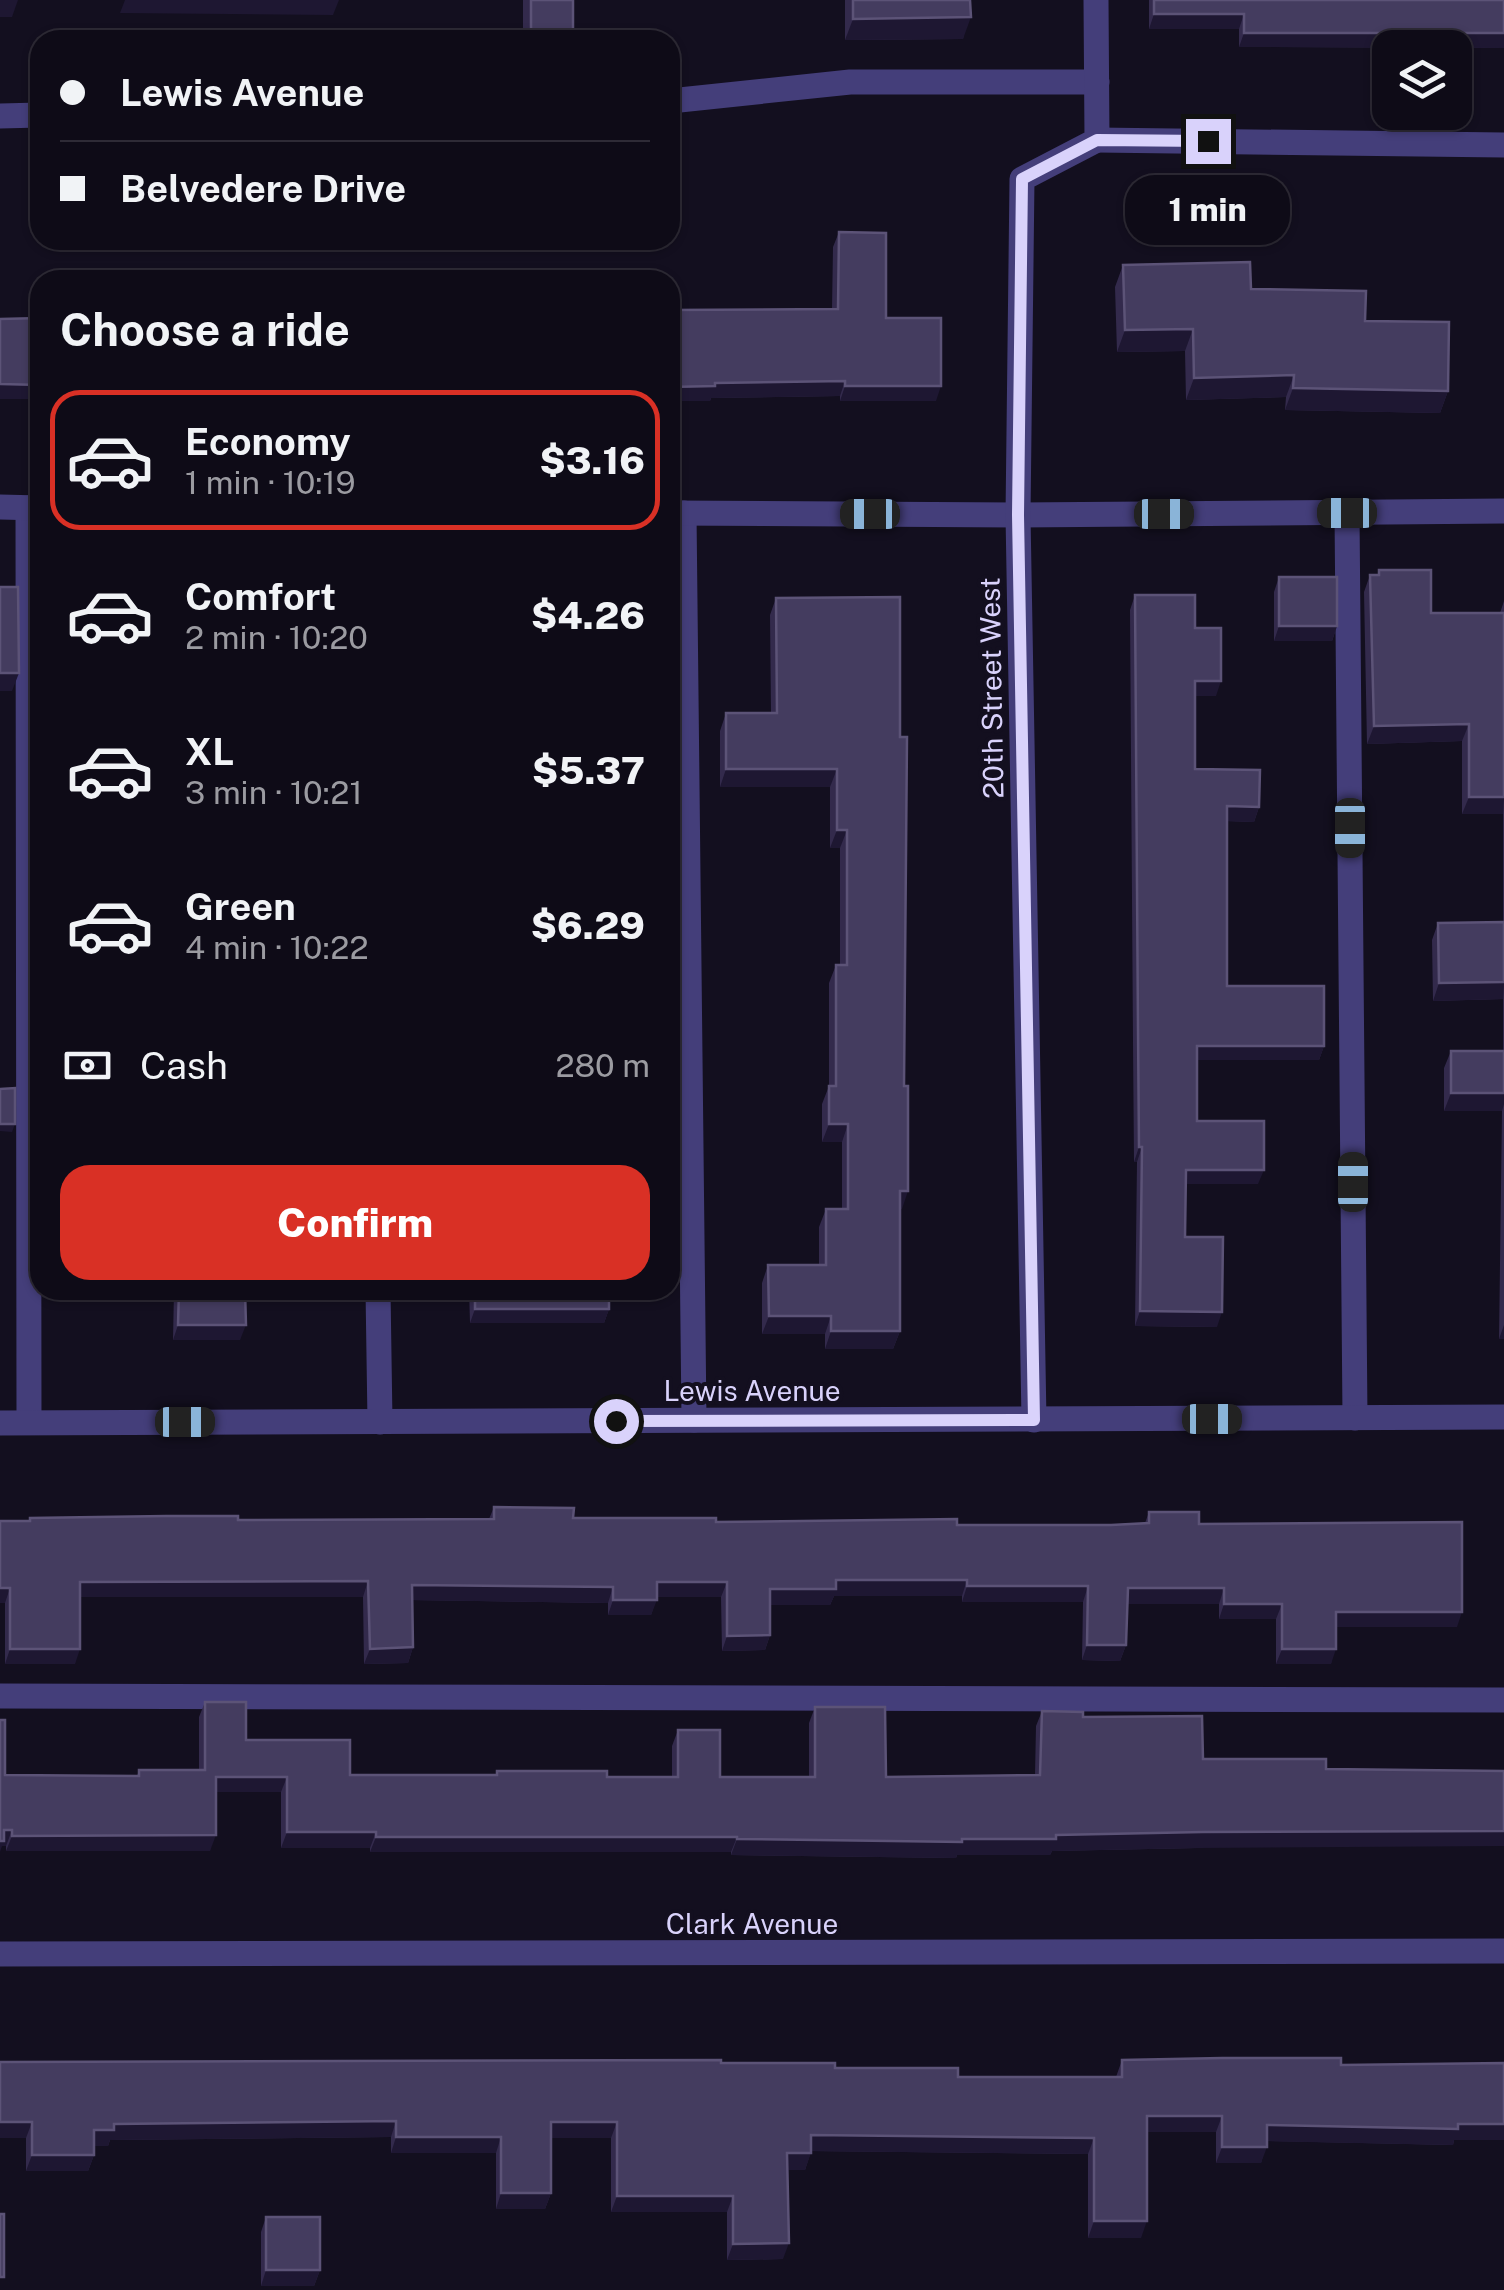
<!DOCTYPE html>
<meta charset="utf-8">
<style>
:root{--surface:#0e0b17;--page:#1c1924;--text:#f1f3f6;--muted:#9b9ba1;--line:#2e2b36;--accent:#d93025}
body{margin:0;font-family:"Public Sans",sans-serif;background:var(--page);color:var(--text);height:100vh;display:flex;flex-direction:column;font-size:38px;white-space:nowrap}
*{box-sizing:border-box;margin:0}
p{font-size:32px;color:var(--muted)}
.icon{flex:none;width:55px;height:55px;fill:none;stroke:currentColor;stroke-width:2;stroke-linecap:round;stroke-linejoin:round}
.map{position:relative;flex:1;overflow:hidden}
.sheet{position:absolute;left:30px;top:270px;width:650px;height:1030px;display:flex;flex-direction:column;background:var(--surface);border-radius:30px;box-shadow:0 2px 8px #0004,0 0 0 2px var(--line)}
.sheet>*{flex:none}
.guide{position:absolute;left:30px;top:30px;width:650px;height:220px;border-radius:30px;box-shadow:0 2px 8px #0004,0 0 0 2px var(--line);display:grid;align-content:center;height:220px;padding:0 30px;background:var(--surface)}
.tools{position:absolute;left:1372px;top:30px;display:grid;gap:20px}
.tools a{display:grid;place-items:center;width:100px;height:100px;border-radius:20px;background:var(--surface);box-shadow:0 2px 8px #0004,0 0 0 2px var(--line);font-size:50px}
.end{position:absolute;width:45px;height:45px;margin:-22px;border:12px solid #d9d2fb;background:#111;box-shadow:0 0 0 5px #111}
.from{border-radius:50%}
.bubble{position:absolute;height:70px;border-radius:30px;background:var(--surface);box-shadow:0 2px 8px #0004,0 0 0 2px var(--line);font-size:32px;font-weight:800;line-height:70px;text-align:center}
.car{position:absolute;width:30px;height:60px;margin:-30px -15px;border-radius:12px;box-shadow:0 0 8px 2px #0007;background:linear-gradient(#222 24%,#8ab4d8 0 40%,#222 0 76%,#8ab4d8 0 86%,#222 0)}
.guide b{display:flex;align-items:center;gap:35px;height:95px;font-size:38px}
.guide b+b{border-top:2px solid var(--line)}
.guide i{width:25px;height:25px;background:var(--text)}
ul{padding:0;list-style:none}
li{display:flex;align-items:center;gap:30px;height:140px;margin:0 20px 15px;padding:0 10px;border:5px solid transparent;border-radius:30px}
li div{flex:1}
li b{display:block;font-size:38px}
li em{font-style:normal;font-weight:800}
li.active{border-color:var(--accent)}
li>.icon{width:90px;height:90px;stroke-width:1.5}
h2{padding:0 30px;font-size:45px;line-height:120px}
.pay{display:flex;align-items:center;gap:25px;height:110px;padding:0 30px;font-size:38px}
.pay p{margin-inline-start:auto}
.cta{display:flex;gap:20px;margin-top:auto;padding:20px 30px}
.cta a{flex:1;height:115px;border-radius:30px;background:var(--accent);color:#fff;font-size:40px;font-weight:800;line-height:115px;text-align:center}
.map>svg:first-child{display:block}
</style>
<div class="map">
<svg width="1504" height="2290" viewBox="0 0 1504 2290">
<rect width="100%" height="100%" fill="#130f1f"/>
<g fill="none" stroke-linecap="round" stroke-linejoin="round">
<g stroke="#443e7a" stroke-width="25">
<path d="M 670,101 L 850,82 L 1097,82"/>
<path d="M 0,116 L 40,115"/>
<path d="M 28,508 L 29,1422"/>
<path d="M 684,513 L 694,1420"/>
<path d="M 1347,513 L 1355,1418"/>
<path d="M 0,1696 L 1504,1700"/>
</g>
<g stroke="#443e7a" stroke-width="25">
<path d="M 1097,140 L 1504,145"/>
<path d="M 0,507 L 40,508"/>
<path d="M 670,513 L 1018,515 L 1504,511"/>
<path d="M 378,1290 L 380,1422"/>
<path d="M 1034,1420 L 1018,515 L 1022,179 L 1097,140 L 1096,0"/>
<path d="M 0,1954 L 1504,1951"/>
</g>
<path stroke="#443e7a" stroke-width="25" d="M 0,1423 L 1504,1417"/>
</g>
<g fill="#332a4c">
<path d="M 523,0 L 573,0 L 573,33 L 570,40 L 523,40 Z"/>
<path d="M 845,0 L 970,0 L 963,39 L 845,40 Z"/>
<path d="M 1149,0 L 1504,0 L 1504,48 L 1239,47 L 1239,29 L 1149,29 Z"/>
<path d="M 839,232 L 886,318 L 936,401 L 840,401 L 840,396 L 711,398 L 710,401 L 670,401 L 670,310 L 832,309 L 833,247 Z"/>
<path d="M 1123,265 L 1251,289 L 1365,321 L 1448,391 L 1440,413 L 1285,410 L 1286,397 L 1186,400 L 1185,351 L 1117,352 L 1115,287 Z"/>
<path d="M 1379,570 L 1431,613 L 1500,613 L 1504,601 L 1504,1339 L 1499,1339 L 1502,1111 L 1444,1111 L 1444,1068 L 1451,1051 L 1503,1051 L 1503,999 L 1433,1001 L 1432,940 L 1438,923 L 1503,922 L 1503,814 L 1462,814 L 1462,741 L 1367,744 L 1364,592 L 1370,575 L 1378,575 Z"/>
<path d="M 1279,577 L 1337,626 L 1332,641 L 1274,641 L 1274,592 Z"/>
<path d="M 1135,595 L 1195,628 L 1216,696 L 1195,696 L 1195,769 L 1259,807 L 1254,822 L 1227,821 L 1227,986 L 1324,1046 L 1319,1060 L 1197,1060 L 1197,1121 L 1258,1184 L 1186,1184 L 1185,1237 L 1217,1327 L 1135,1326 L 1137,1162 L 1134,1162 L 1133,1043 L 1130,610 Z"/>
<path d="M 900,597 L 902,1209 L 900,1209 L 900,1331 L 893,1349 L 825,1349 L 825,1334 L 762,1334 L 762,1283 L 768,1265 L 819,1265 L 819,1227 L 826,1209 L 842,1209 L 842,1142 L 822,1142 L 822,1104 L 829,1086 L 829,983 L 836,965 L 840,965 L 840,848 L 830,848 L 830,787 L 720,787 L 720,731 L 726,713 L 771,713 L 770,615 L 776,598 Z"/>
<path d="M 174,1290 L 245,1290 L 240,1340 L 173,1340 Z"/>
<path d="M 469,1290 L 609,1290 L 609,1309 L 604,1323 L 470,1323 Z"/>
<path d="M 494,1507 L 573,1518 L 716,1522 L 957,1525 L 1111,1525 L 1145,1523 L 1149,1512 L 1199,1524 L 1457,1627 L 1336,1627 L 1331,1664 L 1276,1664 L 1276,1619 L 1219,1619 L 1219,1604 L 1127,1604 L 1126,1645 L 1120,1661 L 1082,1660 L 1083,1602 L 962,1602 L 962,1596 L 834,1596 L 830,1605 L 770,1605 L 770,1635 L 765,1650 L 722,1651 L 721,1597 L 657,1597 L 651,1615 L 608,1615 L 608,1603 L 412,1600 L 413,1647 L 408,1663 L 364,1664 L 363,1597 L 80,1597 L 75,1664 L 5,1664 L 5,1603 L 0,1603 L 30,1518 L 238,1520 L 489,1519 Z"/>
<path d="M 205,1702 L 246,1740 L 350,1775 L 496,1775 L 497,1771 L 607,1777 L 672,1777 L 672,1746 L 678,1730 L 720,1777 L 809,1777 L 809,1723 L 815,1707 L 886,1777 L 1035,1775 L 1036,1726 L 1042,1711 L 1083,1717 L 1198,1848 L 1052,1851 L 1050,1855 L 957,1855 L 956,1858 L 731,1855 L 731,1852 L 370,1852 L 370,1848 L 281,1848 L 281,1792 L 216,1792 L 210,1851 L 6,1851 L 6,1846 L 2,1846 L 5,1775 L 137,1776 L 139,1770 L 199,1770 L 199,1717 Z"/>
<path d="M 1122,2060 L 1341,2065 L 1504,2140 L 1454,2140 L 1453,2145 L 1267,2141 L 1261,2163 L 1216,2163 L 1216,2132 L 1147,2132 L 1141,2238 L 1088,2238 L 1088,2154 L 811,2151 L 805,2170 L 787,2170 L 783,2259 L 727,2260 L 727,2212 L 611,2212 L 611,2138 L 551,2138 L 551,2193 L 545,2209 L 496,2209 L 496,2153 L 391,2153 L 391,2137 L 110,2140 L 108,2146 L 94,2146 L 94,2155 L 88,2171 L 26,2171 L 26,2138 L 0,2138 L 0,2062 L 721,2063 L 835,2068 L 958,2077 L 1116,2077 Z"/>
<path d="M 266,2217 L 320,2270 L 314,2286 L 261,2286 L 261,2232 Z"/>
</g>
<g fill="#1e1732">
<path d="M 0,0 L 18,0 L 12,17 L 0,17 Z"/>
<path d="M 125,0 L 339,0 L 333,15 L 120,13 Z"/>
<path d="M 1154,14 L 1244,14 L 1239,29 L 1149,29 Z"/>
<path d="M 971,17 L 963,39 L 845,40 L 853,19 Z"/>
<path d="M 531,33 L 573,33 L 570,40 L 528,40 Z"/>
<path d="M 1244,33 L 1504,33 L 1504,48 L 1239,47 Z"/>
<path d="M 1193,329 L 1185,351 L 1117,352 L 1125,330 Z"/>
<path d="M 1294,375 L 1286,397 L 1186,400 L 1194,378 Z"/>
<path d="M 845,381 L 840,396 L 711,398 L 710,401 L 670,401 L 670,387 L 715,383 Z"/>
<path d="M 0,384 L 40,385 L 40,399 L 0,399 Z"/>
<path d="M 845,386 L 941,386 L 936,401 L 840,401 Z"/>
<path d="M 1293,388 L 1448,391 L 1440,413 L 1285,410 Z"/>
<path d="M 1279,626 L 1337,626 L 1332,641 L 1274,641 Z"/>
<path d="M 0,673 L 19,673 L 12,691 L 0,691 Z"/>
<path d="M 1195,681 L 1221,681 L 1216,696 L 1190,696 Z"/>
<path d="M 1469,724 L 1462,741 L 1367,744 L 1374,726 Z"/>
<path d="M 726,769 L 837,769 L 830,787 L 720,787 Z"/>
<path d="M 1469,797 L 1504,797 L 1503,814 L 1462,814 Z"/>
<path d="M 1227,806 L 1259,807 L 1254,822 L 1222,821 Z"/>
<path d="M 837,830 L 847,830 L 840,848 L 830,848 Z"/>
<path d="M 1504,982 L 1503,999 L 1433,1001 L 1439,983 Z"/>
<path d="M 1197,1046 L 1324,1046 L 1319,1060 L 1192,1060 Z"/>
<path d="M 1451,1093 L 1504,1093 L 1504,1104 L 1502,1111 L 1444,1111 Z"/>
<path d="M 0,1124 L 15,1124 L 12,1132 L 0,1131 Z"/>
<path d="M 829,1124 L 848,1124 L 842,1142 L 822,1142 Z"/>
<path d="M 1139,1147 L 1142,1147 L 1137,1162 L 1134,1162 Z"/>
<path d="M 1186,1170 L 1264,1170 L 1258,1184 L 1181,1184 Z"/>
<path d="M 900,1191 L 908,1191 L 902,1209 L 893,1209 Z"/>
<path d="M 475,1309 L 609,1309 L 604,1323 L 470,1323 Z"/>
<path d="M 1140,1311 L 1222,1312 L 1217,1327 L 1135,1326 Z"/>
<path d="M 769,1316 L 831,1316 L 825,1334 L 762,1334 Z"/>
<path d="M 178,1325 L 246,1325 L 240,1340 L 173,1340 Z"/>
<path d="M 1504,1325 L 1504,1339 L 1499,1339 Z"/>
<path d="M 831,1331 L 900,1331 L 893,1349 L 825,1349 Z"/>
<path d="M 836,1580 L 967,1580 L 962,1596 L 834,1596 L 830,1605 L 765,1605 L 770,1589 Z"/>
<path d="M 368,1581 L 363,1597 L 75,1597 L 80,1582 Z"/>
<path d="M 657,1582 L 727,1582 L 721,1597 L 651,1597 Z"/>
<path d="M 412,1585 L 613,1587 L 608,1603 L 406,1600 Z"/>
<path d="M 967,1586 L 1088,1586 L 1083,1602 L 962,1602 Z"/>
<path d="M 0,1588 L 10,1588 L 5,1603 L 0,1603 Z"/>
<path d="M 1128,1588 L 1224,1588 L 1219,1604 L 1122,1604 Z"/>
<path d="M 613,1600 L 657,1600 L 651,1615 L 608,1615 Z"/>
<path d="M 1224,1604 L 1282,1604 L 1276,1619 L 1219,1619 Z"/>
<path d="M 1336,1612 L 1462,1612 L 1457,1627 L 1331,1627 Z"/>
<path d="M 770,1635 L 765,1650 L 722,1651 L 727,1636 Z"/>
<path d="M 1087,1645 L 1126,1645 L 1120,1661 L 1082,1660 Z"/>
<path d="M 413,1647 L 408,1663 L 364,1664 L 370,1649 Z"/>
<path d="M 10,1649 L 80,1649 L 75,1664 L 5,1664 Z"/>
<path d="M 1282,1649 L 1336,1649 L 1331,1664 L 1276,1664 Z"/>
<path d="M 216,1777 L 287,1777 L 281,1792 L 210,1792 Z"/>
<path d="M 4,1830 L 12,1830 L 6,1846 L 2,1846 L 0,1852 L 0,1841 Z"/>
<path d="M 1504,1831 L 1504,1846 L 1198,1848 L 1052,1851 L 1050,1855 L 957,1855 L 956,1858 L 731,1855 L 737,1839 L 1203,1832 Z"/>
<path d="M 287,1832 L 376,1832 L 370,1848 L 281,1848 Z"/>
<path d="M 216,1835 L 210,1851 L 6,1851 L 12,1836 Z"/>
<path d="M 376,1837 L 737,1837 L 731,1852 L 370,1852 Z"/>
<path d="M 1147,2116 L 1222,2116 L 1216,2132 L 1141,2132 Z"/>
<path d="M 396,2121 L 391,2137 L 110,2140 L 108,2146 L 88,2146 L 94,2130 L 114,2124 Z"/>
<path d="M 0,2122 L 32,2122 L 26,2138 L 0,2138 Z"/>
<path d="M 551,2122 L 617,2122 L 611,2138 L 545,2138 Z"/>
<path d="M 1504,2124 L 1504,2140 L 1454,2140 L 1453,2145 L 1261,2141 L 1267,2125 Z"/>
<path d="M 811,2135 L 1094,2138 L 1088,2154 L 805,2151 Z"/>
<path d="M 396,2137 L 501,2137 L 496,2153 L 391,2153 Z"/>
<path d="M 1222,2147 L 1267,2147 L 1261,2163 L 1216,2163 Z"/>
<path d="M 787,2153 L 811,2153 L 805,2170 L 781,2170 Z"/>
<path d="M 32,2155 L 94,2155 L 88,2171 L 26,2171 Z"/>
<path d="M 501,2193 L 551,2193 L 545,2209 L 496,2209 Z"/>
<path d="M 617,2196 L 733,2196 L 727,2212 L 611,2212 Z"/>
<path d="M 1094,2221 L 1147,2221 L 1141,2238 L 1088,2238 Z"/>
<path d="M 789,2243 L 783,2259 L 727,2260 L 733,2244 Z"/>
<path d="M 266,2270 L 320,2270 L 314,2286 L 261,2286 Z"/>
</g>
<g fill="#443c5f" stroke="#5c5377" stroke-width="2.5">
<rect x="531" y="0" width="42" height="33"/>
<path d="M 853,0 L 970,0 L 971,17 L 853,19 Z"/>
<path d="M 1154,0 L 1504,0 L 1504,33 L 1244,33 L 1244,14 L 1154,14 Z"/>
<path d="M 839,232 L 886,233 L 886,318 L 941,318 L 941,386 L 845,386 L 845,381 L 715,383 L 715,386 L 670,387 L 670,310 L 838,309 Z"/>
<path d="M 1250,262 L 1251,289 L 1366,291 L 1365,321 L 1449,322 L 1448,391 L 1293,388 L 1294,375 L 1194,378 L 1193,329 L 1125,330 L 1123,265 Z"/>
<path d="M 40,318 L 40,385 L 0,384 L 0,319 Z"/>
<path d="M 1379,570 L 1431,570 L 1431,613 L 1504,613 L 1504,797 L 1469,797 L 1469,724 L 1374,726 L 1370,575 L 1379,575 Z"/>
<rect x="1279" y="577" width="58" height="49"/>
<path d="M 0,587 L 18,587 L 19,673 L 0,673 Z"/>
<path d="M 1135,595 L 1195,595 L 1195,628 L 1221,628 L 1221,681 L 1195,681 L 1195,769 L 1260,770 L 1259,807 L 1227,806 L 1227,986 L 1324,986 L 1324,1046 L 1197,1046 L 1197,1121 L 1264,1121 L 1264,1170 L 1186,1170 L 1185,1237 L 1223,1237 L 1222,1312 L 1140,1311 L 1142,1147 L 1139,1147 L 1138,1028 Z"/>
<path d="M 900,597 L 900,737 L 907,737 L 904,1086 L 908,1086 L 908,1191 L 900,1191 L 900,1331 L 831,1331 L 831,1316 L 769,1316 L 768,1265 L 826,1265 L 826,1209 L 848,1209 L 848,1124 L 829,1124 L 829,1086 L 836,1086 L 836,965 L 847,965 L 847,830 L 837,830 L 837,769 L 726,769 L 726,713 L 777,713 L 776,598 Z"/>
<path d="M 1504,922 L 1504,982 L 1439,983 L 1438,923 Z"/>
<rect x="1451" y="1051" width="53" height="42"/>
<path d="M 15,1088 L 15,1124 L 0,1124 L 0,1089 Z"/>
<path d="M 179,1290 L 245,1290 L 246,1325 L 178,1325 Z"/>
<rect x="475" y="1290" width="134" height="19"/>
<path d="M 494,1507 L 574,1508 L 573,1518 L 716,1518 L 716,1522 L 957,1519 L 957,1525 L 1111,1525 L 1149,1523 L 1149,1512 L 1199,1512 L 1199,1524 L 1462,1522 L 1462,1612 L 1336,1612 L 1336,1649 L 1282,1649 L 1282,1604 L 1224,1604 L 1224,1588 L 1128,1588 L 1126,1645 L 1087,1645 L 1088,1586 L 967,1586 L 967,1580 L 836,1580 L 836,1589 L 770,1589 L 770,1635 L 727,1636 L 727,1582 L 657,1582 L 657,1600 L 613,1600 L 613,1587 L 412,1585 L 413,1647 L 370,1649 L 368,1581 L 80,1582 L 80,1649 L 10,1649 L 10,1588 L 0,1588 L 0,1521 L 30,1521 L 30,1518 L 166,1516 L 238,1516 L 238,1520 L 494,1519 Z"/>
<path d="M 205,1702 L 246,1702 L 246,1740 L 350,1740 L 350,1775 L 497,1775 L 497,1771 L 607,1771 L 607,1777 L 678,1777 L 678,1730 L 720,1730 L 720,1777 L 815,1777 L 815,1707 L 885,1707 L 886,1777 L 1040,1775 L 1042,1711 L 1083,1712 L 1083,1717 L 1202,1716 L 1203,1759 L 1326,1759 L 1326,1769 L 1504,1771 L 1504,1831 L 1203,1832 L 1056,1835 L 1056,1839 L 962,1839 L 962,1842 L 737,1839 L 737,1837 L 376,1837 L 376,1832 L 287,1832 L 287,1777 L 216,1777 L 216,1835 L 12,1836 L 12,1830 L 4,1830 L 4,1841 L 0,1841 L 0,1720 L 5,1720 L 5,1775 L 139,1776 L 139,1770 L 205,1770 Z"/>
<path d="M 1222,2058 L 1341,2058 L 1341,2065 L 1504,2063 L 1504,2124 L 1458,2124 L 1458,2129 L 1267,2125 L 1267,2147 L 1222,2147 L 1222,2116 L 1147,2116 L 1147,2221 L 1094,2221 L 1094,2138 L 811,2135 L 811,2153 L 787,2153 L 789,2243 L 733,2244 L 733,2196 L 617,2196 L 617,2122 L 551,2122 L 551,2193 L 501,2193 L 501,2137 L 396,2137 L 396,2121 L 114,2124 L 114,2130 L 94,2130 L 94,2155 L 32,2155 L 32,2122 L 0,2122 L 0,2062 L 721,2060 L 721,2063 L 835,2063 L 835,2068 L 958,2068 L 958,2077 L 1122,2077 L 1122,2060 Z"/>
<rect x="0" y="2214" width="4" height="63"/>
<rect x="266" y="2217" width="54" height="53"/>
</g>
<g fill="none" stroke-linecap="round" stroke-linejoin="round">
<path stroke="#d9d2fb" stroke-width="12" d="M 616,1421 L 1034,1420 L 1018,515 L 1022,179 L 1097,140 L 1208,141"/>
</g>
<g text-anchor="middle" dominant-baseline="central" stroke-width="8" stroke-linejoin="round" paint-order="stroke">
<g font-size="28" fill="#d9d2fb" stroke="#130f1f">
<text transform="translate(991 688) rotate(-91)">20th Street West</text>
<text x="752" y="1390">Lewis Avenue</text>
<text x="752" y="1923">Clark Avenue</text>
</g>
</g>
</svg>
<div class="tools">
<a><svg class="icon" aria-label="layers" viewBox="0 0 24 24"><path d="M12 4l9 5-9 5-9-5zM3 14l9 5 9-5"/></svg></a>
</div>
<i class="end from" style="left:616px;top:1421px"></i>
<i class="end" style="left:1208px;top:141px"></i>
<div class="bubble" style="left:1125px;top:175px;width:165px">1 min</div>
<i class="car" style="left:1347px;top:513px;rotate:270deg"></i>
<i class="car" style="left:870px;top:514px;rotate:270deg"></i>
<i class="car" style="left:1164px;top:514px;rotate:90deg"></i>
<i class="car" style="left:1350px;top:828px;rotate:180deg"></i>
<i class="car" style="left:1353px;top:1182px;rotate:0deg"></i>
<i class="car" style="left:1212px;top:1419px;rotate:90deg"></i>
<i class="car" style="left:185px;top:1422px;rotate:90deg"></i>
<div class="guide">
<b><i class="from"></i>Lewis Avenue</b>
<b><i></i>Belvedere Drive</b>
</div>
<section class="sheet">
<h2>Choose a ride</h2>
<ul>
<li class="active"><svg class="icon" aria-label="car" viewBox="0 0 24 24"><path d="M5 17H2v-5l4-1 3-4h7l3 4 3 1v5h-3M9 17h6M6 11h13"/><circle cx="7" cy="17" r="2"/><circle cx="17" cy="17" r="2"/></svg><div><b>Economy</b><p>1 min · 10:19</p></div><em>$3.16</em></li>
<li><svg class="icon" aria-label="car" viewBox="0 0 24 24"><path d="M5 17H2v-5l4-1 3-4h7l3 4 3 1v5h-3M9 17h6M6 11h13"/><circle cx="7" cy="17" r="2"/><circle cx="17" cy="17" r="2"/></svg><div><b>Comfort</b><p>2 min · 10:20</p></div><em>$4.26</em></li>
<li><svg class="icon" aria-label="car" viewBox="0 0 24 24"><path d="M5 17H2v-5l4-1 3-4h7l3 4 3 1v5h-3M9 17h6M6 11h13"/><circle cx="7" cy="17" r="2"/><circle cx="17" cy="17" r="2"/></svg><div><b>XL</b><p>3 min · 10:21</p></div><em>$5.37</em></li>
<li><svg class="icon" aria-label="car" viewBox="0 0 24 24"><path d="M5 17H2v-5l4-1 3-4h7l3 4 3 1v5h-3M9 17h6M6 11h13"/><circle cx="7" cy="17" r="2"/><circle cx="17" cy="17" r="2"/></svg><div><b>Green</b><p>4 min · 10:22</p></div><em>$6.29</em></li>
</ul>
<div class="pay"><svg class="icon" aria-label="cash" viewBox="0 0 24 24"><path d="M3 7h18v10H3z"/><circle cx="12" cy="12" r="2"/></svg>Cash<p>280 m</p></div>
<div class="cta"><a>Confirm</a></div>
</section>
</div>
